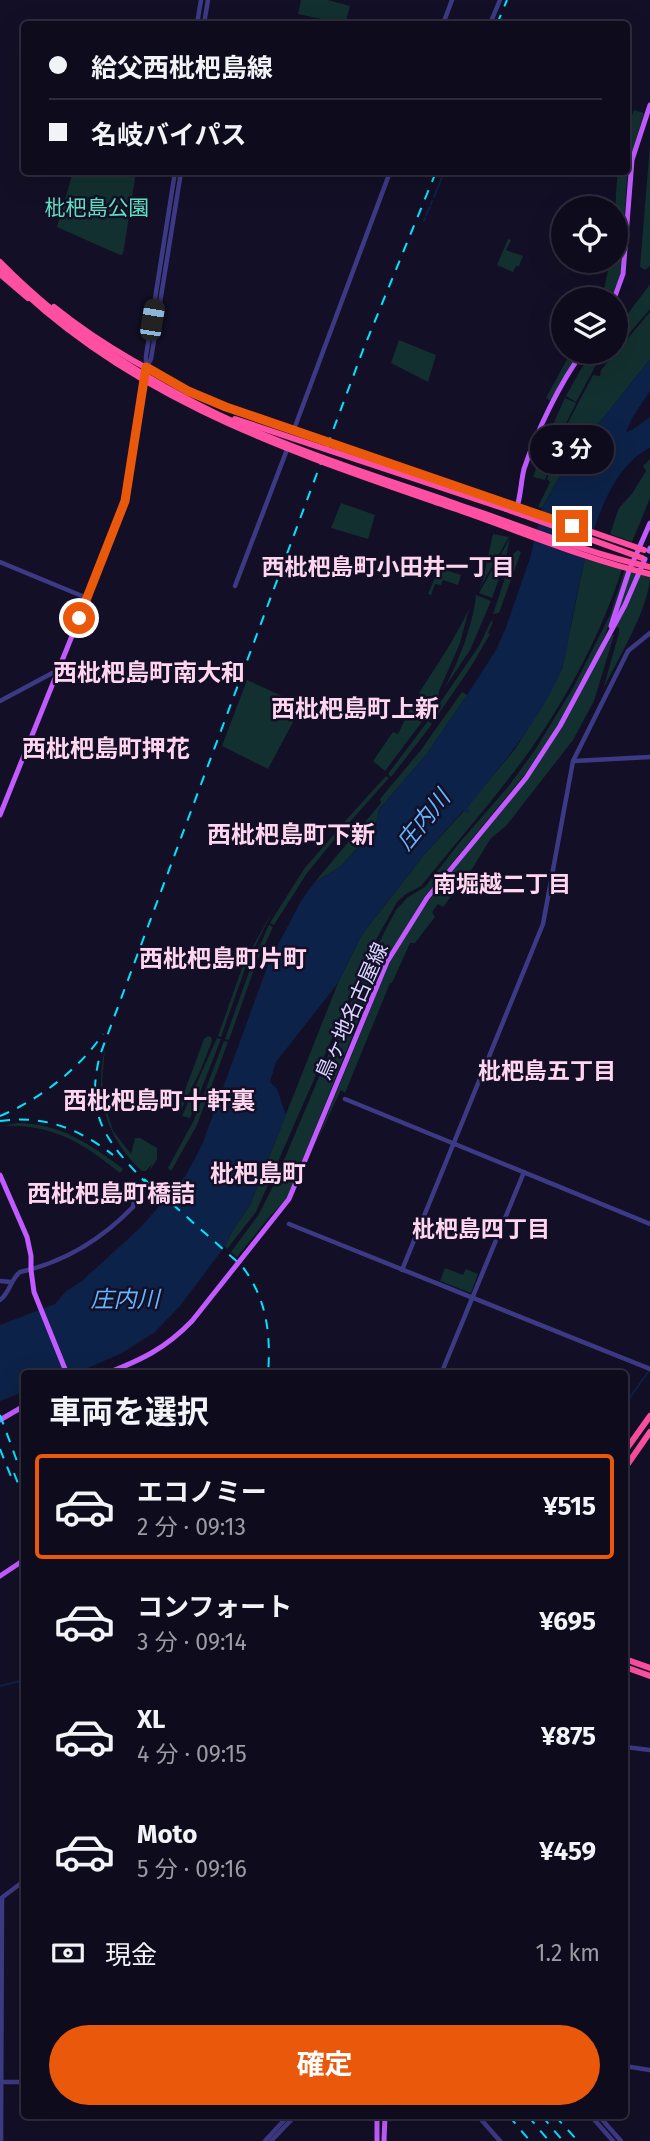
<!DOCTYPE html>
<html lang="ja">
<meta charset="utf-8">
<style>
:root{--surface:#0e0b1c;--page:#171425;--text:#f1f3f6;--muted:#9b9ba3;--line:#2e2b3b;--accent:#ea580c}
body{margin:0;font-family:"Fira Sans","Noto Sans JP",sans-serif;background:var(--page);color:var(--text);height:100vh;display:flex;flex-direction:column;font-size:26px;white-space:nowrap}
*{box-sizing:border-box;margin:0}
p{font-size:23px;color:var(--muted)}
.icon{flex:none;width:38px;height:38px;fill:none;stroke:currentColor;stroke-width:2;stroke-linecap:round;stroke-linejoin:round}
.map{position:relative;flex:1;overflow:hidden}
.panel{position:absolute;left:21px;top:1370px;width:607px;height:749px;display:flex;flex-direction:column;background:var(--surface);border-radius:7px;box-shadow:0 7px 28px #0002,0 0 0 2px var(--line)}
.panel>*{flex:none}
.hud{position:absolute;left:21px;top:21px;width:609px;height:154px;border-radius:7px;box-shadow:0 7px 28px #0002,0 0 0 2px var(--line);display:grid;align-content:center;height:154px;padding:0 28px;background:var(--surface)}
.fabs{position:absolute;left:551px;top:196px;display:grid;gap:14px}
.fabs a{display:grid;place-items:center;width:77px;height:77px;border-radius:50%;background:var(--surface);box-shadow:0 7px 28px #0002,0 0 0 2px var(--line);font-size:35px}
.end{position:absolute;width:32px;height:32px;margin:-16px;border:9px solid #ea580c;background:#fff;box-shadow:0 0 0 4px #fff}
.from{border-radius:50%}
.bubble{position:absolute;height:49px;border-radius:24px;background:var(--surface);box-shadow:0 7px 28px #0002,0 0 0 2px var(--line);font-size:23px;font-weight:700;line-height:49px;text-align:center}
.car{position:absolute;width:21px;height:42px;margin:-21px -10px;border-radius:9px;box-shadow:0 0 5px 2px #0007;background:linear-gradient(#222 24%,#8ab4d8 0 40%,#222 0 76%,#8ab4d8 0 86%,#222 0)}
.hud b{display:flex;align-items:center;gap:24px;height:66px;font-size:26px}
.hud b+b{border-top:2px solid var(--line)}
.hud i{width:18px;height:18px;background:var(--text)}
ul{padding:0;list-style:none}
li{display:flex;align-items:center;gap:21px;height:105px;margin:0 14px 10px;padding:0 14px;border:4px solid transparent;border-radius:7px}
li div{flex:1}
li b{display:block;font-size:26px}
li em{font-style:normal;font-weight:700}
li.current{border-color:var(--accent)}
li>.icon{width:63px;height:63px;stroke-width:1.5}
h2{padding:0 28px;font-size:32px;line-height:84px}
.pay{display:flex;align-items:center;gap:18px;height:77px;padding:0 28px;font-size:26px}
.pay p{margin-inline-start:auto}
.button{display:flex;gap:14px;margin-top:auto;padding:14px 28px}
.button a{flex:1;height:80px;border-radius:42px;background:var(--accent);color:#fff;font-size:28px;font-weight:700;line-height:80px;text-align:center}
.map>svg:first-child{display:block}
</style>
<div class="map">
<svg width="650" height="2141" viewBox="0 0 650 2141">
<rect width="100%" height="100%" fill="#130f26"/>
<g fill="#12302f">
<path d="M 301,0 L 328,0 L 350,6 L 345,24 L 298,14 Z"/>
<path d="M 634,110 L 644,113 L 628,167 L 620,278 L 611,299 L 602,299 L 610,261 L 616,261 C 616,229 614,202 618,172 L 626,172 L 627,129 Z"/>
<path d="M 650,145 L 650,266 L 645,270 L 640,267 Z"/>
<path d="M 73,172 L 136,172 L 123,254 L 120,255 L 57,227 Z"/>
<path d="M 508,239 L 511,240 L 506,250 L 523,256 L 519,266 L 516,266 L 513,272 L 497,265 Z"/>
<path d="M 650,284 L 650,309 L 616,349 C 616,322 636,305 650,284 Z"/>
<path d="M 650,312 L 650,359 L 588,437 L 557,481 L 542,508 L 538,507 L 550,482 L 547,479 L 562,434 L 593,375 L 600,376 L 601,370 Z"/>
<path d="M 399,340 L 436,355 L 428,382 L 391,363 Z"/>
<path d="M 571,352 L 580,352 L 552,401 L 546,398 Z"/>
<path d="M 594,352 L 603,352 L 576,402 L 566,396 L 581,369 Z"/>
<path d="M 565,398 L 576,403 L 561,434 L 545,480 L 533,477 L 545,442 Z"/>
<path d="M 650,459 L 650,498 L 632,542 L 610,534 L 619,508 L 632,494 L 646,471 L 643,466 Z"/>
<path d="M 341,503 L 375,515 L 368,539 L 331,528 Z"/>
<path d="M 493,534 L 509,537 L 479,589 L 483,580 Z"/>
<path d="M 510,538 L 505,562 L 492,598 L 479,593 Z"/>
<path d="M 518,550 L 521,552 L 499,613 L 493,614 L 513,554 Z"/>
<path d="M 585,557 L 622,569 C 602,632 569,694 531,749 C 497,796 458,840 421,886 L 406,894 L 397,902 L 371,949 L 256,1212 L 227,1249 L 225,1246 L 230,1235 L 250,1205 L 338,983 L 361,936 L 423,856 L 464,811 L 469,811 L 466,808 L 515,749 L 546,700 L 562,669 Z"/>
<path d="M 439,568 L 461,575 L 458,585 L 443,580 L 441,585 L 435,584 L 431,595 L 428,594 Z"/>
<path d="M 625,569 L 650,575 C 650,607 618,659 603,689 L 619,633 L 619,628 L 614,625 L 620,596 L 598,653 L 558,725 L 525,774 L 425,896 L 384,964 L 361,1014 L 287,1199 L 270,1216 L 237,1257 L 231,1252 L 259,1214 L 273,1186 L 362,975 L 396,910 L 408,897 L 425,887 L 460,842 L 508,787 L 535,750 L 573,688 L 610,615 Z"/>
<path d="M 476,595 L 491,601 L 470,650 L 444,689 C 459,661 473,625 476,595 Z"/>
<path d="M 469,609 L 460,643 L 439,691 L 438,698 L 425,717 L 413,708 L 423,696 L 419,693 C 437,665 455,639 469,609 Z"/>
<path d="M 491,621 L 493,622 L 488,633 L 490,634 L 472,665 L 433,722 L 429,719 L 479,646 Z"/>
<path d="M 612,635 L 614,635 L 594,701 L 573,740 L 506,826 L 491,838 L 472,869 L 443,907 L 438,904 L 432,912 L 435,917 L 415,943 L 410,943 L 392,983 L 390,983 L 345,1093 L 341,1090 L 314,1147 L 388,966 L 415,919 L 561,729 Z"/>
<path d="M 247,680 L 302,705 L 268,769 L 222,746 Z"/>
<path d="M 462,692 L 467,695 L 426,755 L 379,809 L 375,829 L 341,866 L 314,883 L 381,803 L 380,799 L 421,750 Z"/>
<path d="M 410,709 L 424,719 L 385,771 L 373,761 L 393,732 L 398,734 Z"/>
<path d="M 428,721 L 432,724 L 391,777 L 388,774 Z"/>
<path d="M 386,776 L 389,778 L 340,833 L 337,830 Z"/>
<path d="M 336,832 L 339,834 L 307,873 L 274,925 L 270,923 L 304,869 Z"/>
<path d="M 274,908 L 247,963 L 221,1037 L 218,1036 L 243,965 Z"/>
<path d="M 269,925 L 273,927 L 257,961 L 229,1040 L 225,1039 L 253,961 Z"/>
<path d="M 208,1036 L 211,1037 L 212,1041 L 201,1069 L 181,1110 L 177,1112 L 204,1039 Z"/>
<path d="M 217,1038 L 221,1039 L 190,1118 L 182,1116 Z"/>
<path d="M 224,1041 L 228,1042 L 197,1125 L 171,1171 L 168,1168 L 194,1120 Z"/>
<path d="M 105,1048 L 102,1081 L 106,1109 L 113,1131 L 131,1154 L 135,1138 L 140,1138 L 157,1148 L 157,1159 L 149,1172 L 152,1164 L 146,1171 L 142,1171 C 106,1138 94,1096 105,1048 Z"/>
<path d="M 17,1123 C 60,1123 90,1144 123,1169 L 120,1173 C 83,1143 53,1124 2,1126 Z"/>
<path d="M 445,1268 L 463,1275 L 466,1269 L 478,1274 L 471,1293 L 440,1281 Z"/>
</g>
<path fill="#0c2248" d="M 650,359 L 650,391 L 632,418 L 626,432 L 632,430 L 650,417 L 650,448 C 597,473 581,577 570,629 C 568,643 566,658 561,671 C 539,722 501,765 467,808 L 470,811 L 468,813 L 463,811 L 423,856 L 361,936 L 338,983 L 276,1062 L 270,1082 L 277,1089 L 286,1115 L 250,1205 L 230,1235 L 225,1246 L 180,1306 L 154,1333 L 120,1354 L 74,1374 L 24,1374 L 24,1392 L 0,1401 L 0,1325 L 55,1304 L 66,1291 L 83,1280 L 141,1227 L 186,1175 L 202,1145 L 269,962 L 301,901 L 314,883 L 341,866 L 375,829 L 379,809 L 426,755 L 467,695 L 496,650 L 506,627 L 530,558 L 542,508 L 557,481 L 588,437 Z"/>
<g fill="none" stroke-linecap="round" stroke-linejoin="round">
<g stroke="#0c2248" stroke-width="2">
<path d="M 434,197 L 444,172"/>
<path d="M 431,204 L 432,201"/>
<path d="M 426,215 L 430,207"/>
<path d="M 424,221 L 425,218"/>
<path d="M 625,1404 L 649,1371"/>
<path d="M 0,1686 L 24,1680"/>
</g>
<g stroke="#3d3a85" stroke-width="4.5">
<path d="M 197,24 L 201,0"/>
<path d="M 204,24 L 208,0"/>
<path d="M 443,24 L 452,0"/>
<path d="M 490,24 L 500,0"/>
<path d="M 147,366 L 151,359 L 155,334 L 181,172"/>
<path d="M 146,367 L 146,356 L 175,172"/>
<path d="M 293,432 L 390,172"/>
<path d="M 0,562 L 87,598"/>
<path d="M 235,586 L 288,447"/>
<path d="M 0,701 L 58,670"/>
<path d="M 574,761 L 650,757"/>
<path d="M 345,1099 L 650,1224"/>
<path d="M 289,1224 L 650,1369"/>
<path d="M 402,1270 L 543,924 L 573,761 L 628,651 L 650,633"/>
<path d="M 0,1281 L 11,1282"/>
<path d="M 0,1300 C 10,1293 10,1280 20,1272 C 65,1262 101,1240 133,1207 L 134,1202 L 131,1195"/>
<path d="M 441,1374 L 524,1172"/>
<path d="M 625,1747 L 650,1750"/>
<path d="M 0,1899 L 24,1881"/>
<path d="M 625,2066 L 650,2070"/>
<path d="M 1,2082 L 24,2082"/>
<path d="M 478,2116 L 500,2141"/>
<path d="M 591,2116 L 613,2141"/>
<path d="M 599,2116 L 621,2141"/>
<path d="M 1,2141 L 2,1899"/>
<path d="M 265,2141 L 288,2116"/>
<path d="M 271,2141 L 295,2116"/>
</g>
<g stroke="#c25bff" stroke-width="5">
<path d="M 614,299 L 623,274 L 632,160 L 650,105"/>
<path d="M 517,507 C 521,494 521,481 524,469 C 536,433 560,382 583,352"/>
<path d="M 649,551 L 650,548"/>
<path d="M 611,626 L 629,571 L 650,523"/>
<path d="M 0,815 L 123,509 L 128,491 L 144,379"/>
<path d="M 0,1175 L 27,1237 L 31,1256 L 31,1270 L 34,1292 L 67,1374"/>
<path d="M 105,1374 C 141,1360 165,1349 192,1321 L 289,1199 L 387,962 L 427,898 L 526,778 L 560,726 L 625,605 L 645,559"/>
<path d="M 0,1420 L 24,1406"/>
<path d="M 0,1576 L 24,1560"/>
<path d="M 377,2141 L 377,2116"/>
<path d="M 384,2141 L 385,2116"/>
</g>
<g stroke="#ff4fa3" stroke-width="6">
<path d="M 0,274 L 28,298"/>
<path d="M 54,307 C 105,348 166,381 226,407"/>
<path d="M 508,504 L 525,509"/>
<path d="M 506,509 L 523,515"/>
<path d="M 625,1451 L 650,1416"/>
<path d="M 625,1468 L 650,1432"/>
<path d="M 625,1659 L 650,1668"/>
<path d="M 625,1667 L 650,1676"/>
</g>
<g stroke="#00e5ff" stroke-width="2" stroke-dasharray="10 9" stroke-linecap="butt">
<path d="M 497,24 L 507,0"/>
<path d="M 0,1116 C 39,1100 79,1069 103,1034"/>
<path d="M 0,1121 C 44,1115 78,1128 113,1155"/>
<path d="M 144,1179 L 242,1266 C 267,1299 271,1334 268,1374"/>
<path d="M 149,1186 C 108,1143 84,1118 100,1055 L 363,350 L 436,172"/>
<path d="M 0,1415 L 24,1480"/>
<path d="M 0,1449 L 14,1484"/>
<path d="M 14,1473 L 24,1499"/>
<path d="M 509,2116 L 530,2141"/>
<path d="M 528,2116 L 549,2141"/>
<path d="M 542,2116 L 563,2141"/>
<path d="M 555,2116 L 578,2141"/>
</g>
<g stroke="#ff4fa3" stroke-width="6">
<path d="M 0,262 C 78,341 176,400 279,441 C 338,465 399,484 459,505 C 522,526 585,553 650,567"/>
<path d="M 0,269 C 127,400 292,452 459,510 C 522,532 585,559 650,574"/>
<path d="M 226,407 L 508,504"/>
<path d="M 235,419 L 506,509"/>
<path d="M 525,509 L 644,550"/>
<path d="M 523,515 L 642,558"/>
</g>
</g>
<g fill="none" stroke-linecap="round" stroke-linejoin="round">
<path stroke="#ea580c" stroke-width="9" d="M 79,618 L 125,501 L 146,367 L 188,391 L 226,407 L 572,526"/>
</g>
<g text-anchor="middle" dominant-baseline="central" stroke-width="5" stroke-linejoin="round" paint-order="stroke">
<g font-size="21" fill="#5fe0c0" stroke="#130f26">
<text x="97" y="208">枇杷島公園</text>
</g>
<g font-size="21" fill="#d9d4ff" stroke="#130f26">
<text transform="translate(352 1011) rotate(-66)">鳥ヶ地名古屋線</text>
</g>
<g font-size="23" font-weight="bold" fill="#ffd6f0" stroke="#130f26">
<text x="388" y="567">西枇杷島町小田井一丁目</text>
<text x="502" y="884">南堀越二丁目</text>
<text x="547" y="1071">枇杷島五丁目</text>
<text x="481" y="1229">枇杷島四丁目</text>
</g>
<g font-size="23" font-style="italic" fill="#62b6ff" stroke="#130f26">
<text transform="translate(423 820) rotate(-51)">庄内川</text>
<text x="125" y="1299">庄内川</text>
</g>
<g font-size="24" font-weight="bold" fill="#ffd6f0" stroke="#130f26">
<text x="149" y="673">西枇杷島町南大和</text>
<text x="355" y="709">西枇杷島町上新</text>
<text x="106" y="749">西枇杷島町押花</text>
<text x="291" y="835">西枇杷島町下新</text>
<text x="223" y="959">西枇杷島町片町</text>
<text x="159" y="1101">西枇杷島町十軒裏</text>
<text x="258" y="1174">枇杷島町</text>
<text x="111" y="1194">西枇杷島町橋詰</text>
</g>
</g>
</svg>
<div class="fabs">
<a><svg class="icon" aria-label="locate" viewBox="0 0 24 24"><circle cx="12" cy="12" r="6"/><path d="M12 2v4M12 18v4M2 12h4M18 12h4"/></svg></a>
<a><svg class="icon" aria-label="layers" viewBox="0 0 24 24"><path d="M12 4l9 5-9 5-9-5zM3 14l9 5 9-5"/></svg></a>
</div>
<i class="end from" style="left:79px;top:618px"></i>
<i class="end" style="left:572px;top:526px"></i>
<div class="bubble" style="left:530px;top:425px;width:84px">3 分</div>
<i class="car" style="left:152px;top:320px;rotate:9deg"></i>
<div class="hud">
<b><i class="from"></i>給父西枇杷島線</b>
<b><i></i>名岐バイパス</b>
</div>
<section class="panel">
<h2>車両を選択</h2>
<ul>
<li class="current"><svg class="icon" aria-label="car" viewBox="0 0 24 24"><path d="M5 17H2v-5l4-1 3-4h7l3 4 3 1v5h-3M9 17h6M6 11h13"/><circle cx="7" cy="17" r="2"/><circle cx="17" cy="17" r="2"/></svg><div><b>エコノミー</b><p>2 分 · 09:13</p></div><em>¥515</em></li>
<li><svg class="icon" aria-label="car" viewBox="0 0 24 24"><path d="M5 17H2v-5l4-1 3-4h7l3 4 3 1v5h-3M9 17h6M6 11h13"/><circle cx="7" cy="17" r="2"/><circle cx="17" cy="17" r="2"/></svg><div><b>コンフォート</b><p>3 分 · 09:14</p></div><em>¥695</em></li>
<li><svg class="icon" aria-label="car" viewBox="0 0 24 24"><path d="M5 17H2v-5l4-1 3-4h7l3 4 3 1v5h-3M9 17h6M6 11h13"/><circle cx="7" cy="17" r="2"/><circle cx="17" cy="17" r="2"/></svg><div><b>XL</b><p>4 分 · 09:15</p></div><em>¥875</em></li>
<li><svg class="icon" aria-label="car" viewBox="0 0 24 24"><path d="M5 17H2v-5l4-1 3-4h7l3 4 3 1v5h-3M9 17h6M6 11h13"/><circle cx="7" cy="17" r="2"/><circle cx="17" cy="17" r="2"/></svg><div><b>Moto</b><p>5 分 · 09:16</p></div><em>¥459</em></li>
</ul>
<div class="pay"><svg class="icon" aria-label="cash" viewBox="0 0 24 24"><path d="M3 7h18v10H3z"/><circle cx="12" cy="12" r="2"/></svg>現金<p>1.2 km</p></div>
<div class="button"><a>確定</a></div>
</section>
</div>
